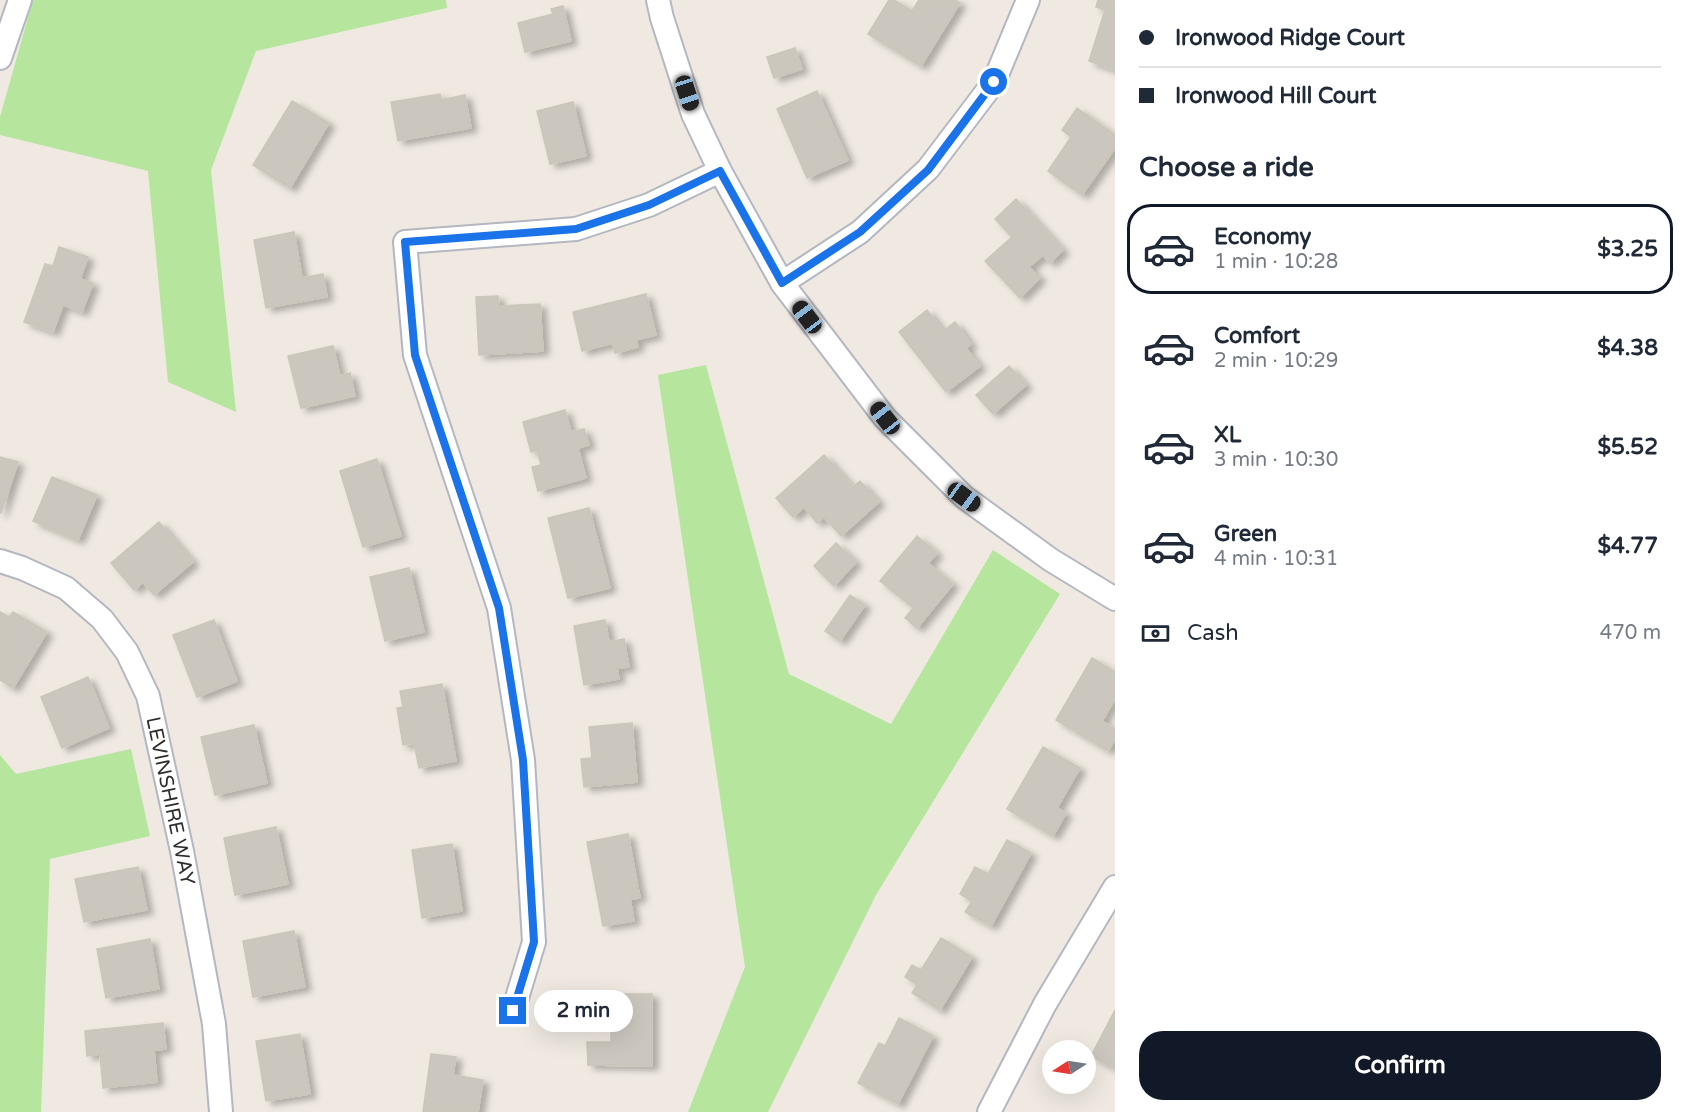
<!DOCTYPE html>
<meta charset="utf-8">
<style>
:root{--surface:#fff;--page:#f6f6f7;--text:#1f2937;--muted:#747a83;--line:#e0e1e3;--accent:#111827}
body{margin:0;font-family:"Varela Round",sans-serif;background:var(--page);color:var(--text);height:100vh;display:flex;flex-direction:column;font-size:22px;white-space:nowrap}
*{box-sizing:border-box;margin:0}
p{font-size:20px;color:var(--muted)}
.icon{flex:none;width:33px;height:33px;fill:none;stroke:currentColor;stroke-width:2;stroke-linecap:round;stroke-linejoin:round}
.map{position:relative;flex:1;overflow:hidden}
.drawer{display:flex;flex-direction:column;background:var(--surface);width:570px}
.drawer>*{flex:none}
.top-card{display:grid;align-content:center;height:132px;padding:0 24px;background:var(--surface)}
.needle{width:39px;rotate:258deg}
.tools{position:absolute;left:1042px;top:1040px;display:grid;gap:12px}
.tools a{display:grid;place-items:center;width:54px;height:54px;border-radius:50%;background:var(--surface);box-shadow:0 6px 24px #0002;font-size:30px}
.end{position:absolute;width:27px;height:27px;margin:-14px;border:8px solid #1a73e8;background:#fff;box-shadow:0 0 0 3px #fff}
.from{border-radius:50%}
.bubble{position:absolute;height:42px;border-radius:21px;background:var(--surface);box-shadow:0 6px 24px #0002;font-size:20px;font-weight:800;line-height:42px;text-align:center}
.car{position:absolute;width:18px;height:36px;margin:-18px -9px;border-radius:8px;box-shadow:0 0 4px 2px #0007;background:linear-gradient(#222 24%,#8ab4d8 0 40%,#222 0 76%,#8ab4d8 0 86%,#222 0)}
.top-card b{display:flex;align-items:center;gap:21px;height:57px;font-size:22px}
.top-card b+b{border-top:2px solid var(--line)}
.top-card i{width:15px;height:15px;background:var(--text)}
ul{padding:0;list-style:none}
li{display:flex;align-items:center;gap:18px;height:90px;margin:0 12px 9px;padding:0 12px;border:3px solid transparent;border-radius:24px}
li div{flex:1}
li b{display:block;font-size:22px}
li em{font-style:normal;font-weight:800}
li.selected{border-color:var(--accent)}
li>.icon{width:54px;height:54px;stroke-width:1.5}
h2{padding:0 24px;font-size:27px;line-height:72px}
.pay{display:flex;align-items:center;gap:15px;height:66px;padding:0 24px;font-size:22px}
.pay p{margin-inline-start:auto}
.button{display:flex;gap:12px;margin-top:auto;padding:12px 24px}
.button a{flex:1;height:69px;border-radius:24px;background:var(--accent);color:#fff;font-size:24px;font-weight:800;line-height:69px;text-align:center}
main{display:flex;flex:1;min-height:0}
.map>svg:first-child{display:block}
</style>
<main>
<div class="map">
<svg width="1115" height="1112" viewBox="0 0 1115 1112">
<defs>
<filter id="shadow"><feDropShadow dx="6" dy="4" stdDeviation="3" flood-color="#0004"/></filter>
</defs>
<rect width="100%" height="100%" fill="#efe9e1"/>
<g fill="#b6e59e">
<path d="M 33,0 L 446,0 L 447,8 L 256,51 L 211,170 L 236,412 L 168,382 L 148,171 L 0,135 L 0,117 Z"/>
<path d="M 706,365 L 789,674 L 891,724 L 993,550 L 1060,594 L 876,895 L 768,1112 L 688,1112 L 745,967 L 658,375 Z"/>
<path d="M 131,749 L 150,836 L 50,859 L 41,1112 L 0,1112 L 0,755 L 16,774 Z"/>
</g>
<g fill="#cbc7bf" stroke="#cbc5ba" stroke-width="1.5" filter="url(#shadow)">
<path d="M 889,0 L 894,0 L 912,11 L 919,0 L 955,0 L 960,3 L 921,66 L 868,34 Z"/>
<path d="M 1098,0 L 1115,0 L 1115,70 L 1089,61 L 1105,10 L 1096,7 Z"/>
<path d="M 563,6 L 571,41 L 525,52 L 518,23 L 553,14 L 551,9 Z"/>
<path d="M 795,48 L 802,69 L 774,78 L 767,57 Z"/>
<path d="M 817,91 L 848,160 L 807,178 L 777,109 Z"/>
<path d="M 440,94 L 441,100 L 465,95 L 471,128 L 398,141 L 391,102 Z"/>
<path d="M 292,101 L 329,123 L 290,188 L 253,165 Z"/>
<path d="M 573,102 L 586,156 L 550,164 L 537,111 Z"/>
<path d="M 1077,108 L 1115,135 L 1115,148 L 1082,195 L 1048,171 L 1071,137 L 1062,130 Z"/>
<path d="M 1016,199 L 1063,250 L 1050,263 L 1043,255 L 1029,267 L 1040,278 L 1020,298 L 985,261 L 1012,237 L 995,219 Z"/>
<path d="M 294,232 L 302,278 L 323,274 L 327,297 L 266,308 L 254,240 Z"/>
<path d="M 59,247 L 88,257 L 80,279 L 93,283 L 82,312 L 63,305 L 53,332 L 24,322 L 45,264 L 53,266 Z"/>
<path d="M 646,294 L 656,335 L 636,340 L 638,347 L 615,353 L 613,343 L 582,351 L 573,312 Z"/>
<path d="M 498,296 L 499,306 L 540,304 L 543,351 L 479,355 L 476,297 Z"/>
<path d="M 927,310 L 943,331 L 955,322 L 971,344 L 966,348 L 980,366 L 946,392 L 899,332 Z"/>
<path d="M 333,346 L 340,376 L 350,373 L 355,396 L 301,408 L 288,356 Z"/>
<path d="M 1009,366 L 1026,385 L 993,414 L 976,395 Z"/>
<path d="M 565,410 L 571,432 L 584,429 L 589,445 L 578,448 L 586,478 L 538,491 L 532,467 L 541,465 L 537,450 L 531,452 L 523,422 Z"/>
<path d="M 824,455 L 853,487 L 860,481 L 879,502 L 841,536 L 824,517 L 817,523 L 804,507 L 793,517 L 776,498 Z"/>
<path d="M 0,457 L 18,462 L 1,513 L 0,513 Z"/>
<path d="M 377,459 L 401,536 L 363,547 L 340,471 Z"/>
<path d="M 52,477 L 97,495 L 78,540 L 33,521 Z"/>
<path d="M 589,508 L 610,588 L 568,598 L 548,518 Z"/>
<path d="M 159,522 L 193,562 L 154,595 L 143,582 L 134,590 L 111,563 Z"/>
<path d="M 917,536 L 937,553 L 928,563 L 953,584 L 917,628 L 905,618 L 913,608 L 880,581 Z"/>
<path d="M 836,543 L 856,562 L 834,586 L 814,566 Z"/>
<path d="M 409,568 L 424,632 L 385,641 L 370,577 Z"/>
<path d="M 850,595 L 865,605 L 840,641 L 825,631 Z"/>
<path d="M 0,612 L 9,617 L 13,612 L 47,632 L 13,688 L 0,680 Z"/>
<path d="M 214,620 L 237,681 L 197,697 L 173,635 Z"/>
<path d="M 605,620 L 609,642 L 624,639 L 629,667 L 617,668 L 619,679 L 584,685 L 574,626 Z"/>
<path d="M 1092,658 L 1115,672 L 1115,699 L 1102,721 L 1115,729 L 1115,739 L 1108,751 L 1056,720 Z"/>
<path d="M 88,677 L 109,728 L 62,748 L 41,697 Z"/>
<path d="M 442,684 L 456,761 L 419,768 L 414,743 L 403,745 L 397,708 L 403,707 L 400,691 Z"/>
<path d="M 632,723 L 637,782 L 584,787 L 581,759 L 592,758 L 589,727 Z"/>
<path d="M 254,725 L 267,783 L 215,795 L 201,737 Z"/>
<path d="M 1043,747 L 1080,768 L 1057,808 L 1066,813 L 1053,836 L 1007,809 Z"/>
<path d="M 276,827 L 288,884 L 235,895 L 224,838 Z"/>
<path d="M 628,834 L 640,898 L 630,899 L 634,921 L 603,926 L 587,842 Z"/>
<path d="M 1007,840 L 1031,853 L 991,926 L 965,912 L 972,901 L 960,894 L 975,867 L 988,874 Z"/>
<path d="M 452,844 L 462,911 L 422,918 L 412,850 Z"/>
<path d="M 138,867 L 147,910 L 84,922 L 75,879 Z"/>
<path d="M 294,931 L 305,987 L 253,997 L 243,941 Z"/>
<path d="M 941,938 L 972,957 L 940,1010 L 912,993 L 917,985 L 905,977 L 912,965 L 921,970 Z"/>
<path d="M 150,939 L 159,989 L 106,998 L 97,949 Z"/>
<path d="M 611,994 L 652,994 L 652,1066 L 588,1065 L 587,1042 L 611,1042 Z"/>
<path d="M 1115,1010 L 1115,1069 L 1091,1056 Z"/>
<path d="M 899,1018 L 933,1036 L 898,1104 L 858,1083 L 879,1043 L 885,1046 Z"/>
<path d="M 163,1023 L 166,1049 L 154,1050 L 157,1082 L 103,1088 L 100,1054 L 87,1056 L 85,1031 Z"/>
<path d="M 300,1034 L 310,1094 L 266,1101 L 256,1041 Z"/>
<path d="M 431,1054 L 456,1057 L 453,1075 L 483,1080 L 478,1112 L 423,1112 Z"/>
</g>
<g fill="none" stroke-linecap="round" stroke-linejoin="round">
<defs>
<g id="street">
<path d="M 658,0 L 662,18 L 693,114 L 720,171 L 782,283 L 885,418 L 964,497 L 1051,560 L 1115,599"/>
<path d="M 0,58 L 20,0"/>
<path d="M 782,283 L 860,232 L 928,169 L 994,82 L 1028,0"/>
<path d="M 0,561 L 22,568 L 66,588 L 102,619 L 127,652 L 148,696 L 182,851 L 214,1024 L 221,1112"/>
<path d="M 513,1011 L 534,942 L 523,760 L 499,608 L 415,355 L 405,242 L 576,229 L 649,205 L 720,171"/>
<path d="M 989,1112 L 1045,1004 L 1115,887"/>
</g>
</defs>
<use href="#street" stroke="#b4b7c1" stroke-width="26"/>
<use href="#street" stroke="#fff" stroke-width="22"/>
</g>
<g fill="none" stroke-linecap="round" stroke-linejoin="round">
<path stroke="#1a73e8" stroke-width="8" d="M 513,1011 L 534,942 L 523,760 L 499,608 L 415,355 L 405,242 L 576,229 L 649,205 L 720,171 L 782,283 L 860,232 L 928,170 L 994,82"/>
</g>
<g text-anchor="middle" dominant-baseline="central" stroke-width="6" stroke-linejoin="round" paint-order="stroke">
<g font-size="20" fill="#2e2e2e" stroke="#fff">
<text transform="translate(170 801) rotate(78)">LEVINSHIRE WAY</text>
</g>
</g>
</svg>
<div class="tools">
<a><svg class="needle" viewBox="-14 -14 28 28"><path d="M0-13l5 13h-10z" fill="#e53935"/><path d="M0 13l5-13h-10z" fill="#747a83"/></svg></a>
</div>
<i class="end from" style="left:994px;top:82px"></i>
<i class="end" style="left:513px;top:1011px"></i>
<div class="bubble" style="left:534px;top:990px;width:99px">2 min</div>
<i class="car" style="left:687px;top:93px;rotate:162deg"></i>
<i class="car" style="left:807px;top:317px;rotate:323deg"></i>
<i class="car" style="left:885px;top:418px;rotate:322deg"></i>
<i class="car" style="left:964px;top:497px;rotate:126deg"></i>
</div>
<section class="drawer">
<div class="top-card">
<b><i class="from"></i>Ironwood Ridge Court</b>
<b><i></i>Ironwood Hill Court</b>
</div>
<h2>Choose a ride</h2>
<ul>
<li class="selected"><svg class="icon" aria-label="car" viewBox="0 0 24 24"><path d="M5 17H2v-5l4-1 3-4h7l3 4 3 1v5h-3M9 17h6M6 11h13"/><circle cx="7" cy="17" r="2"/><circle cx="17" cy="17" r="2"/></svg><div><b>Economy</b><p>1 min · 10:28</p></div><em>$3.25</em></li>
<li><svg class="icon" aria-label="car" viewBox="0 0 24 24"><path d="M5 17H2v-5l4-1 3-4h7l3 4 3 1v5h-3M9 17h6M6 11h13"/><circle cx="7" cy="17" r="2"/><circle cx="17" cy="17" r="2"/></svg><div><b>Comfort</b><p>2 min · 10:29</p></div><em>$4.38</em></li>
<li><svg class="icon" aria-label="car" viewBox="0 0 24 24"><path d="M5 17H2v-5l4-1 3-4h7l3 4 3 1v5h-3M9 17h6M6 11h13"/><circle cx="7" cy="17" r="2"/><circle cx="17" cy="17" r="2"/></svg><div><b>XL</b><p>3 min · 10:30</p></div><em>$5.52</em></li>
<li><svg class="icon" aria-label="car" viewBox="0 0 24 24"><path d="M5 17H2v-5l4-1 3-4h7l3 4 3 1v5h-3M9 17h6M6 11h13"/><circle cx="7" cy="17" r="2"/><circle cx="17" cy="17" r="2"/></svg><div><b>Green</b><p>4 min · 10:31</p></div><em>$4.77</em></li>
</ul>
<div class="pay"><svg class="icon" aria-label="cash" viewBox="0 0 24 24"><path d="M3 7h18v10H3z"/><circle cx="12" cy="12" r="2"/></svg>Cash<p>470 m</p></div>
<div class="button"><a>Confirm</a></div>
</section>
</main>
